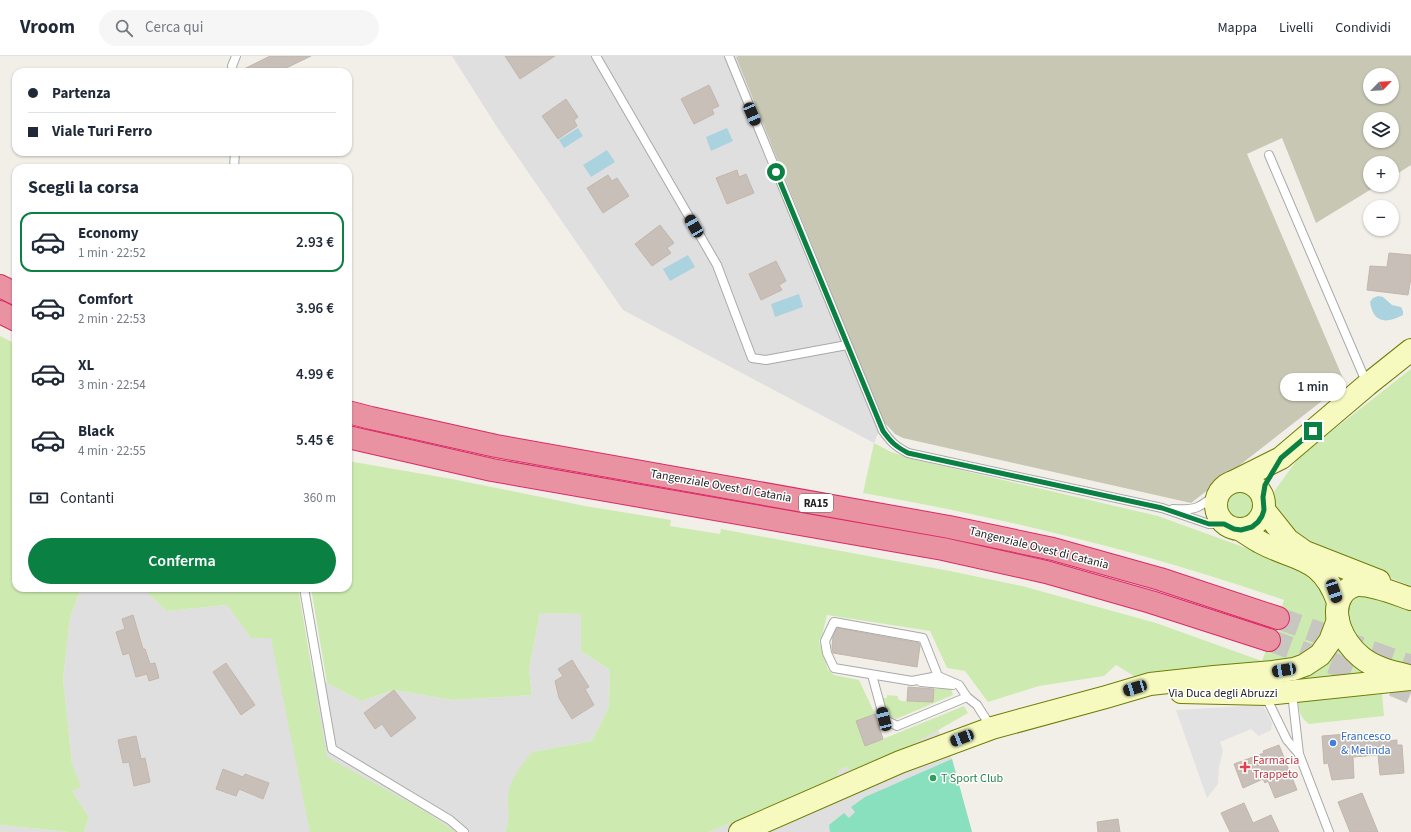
<!DOCTYPE html>
<html lang="it">
<meta charset="utf-8">
<style>
:root{--surface:#fff;--page:#f6f6f7;--text:#1f2937;--muted:#747a83;--line:#e0e1e3;--accent:#0b8043}
body{margin:0;font-family:"Source Sans 3",sans-serif;background:var(--page);color:var(--text);height:100vh;display:flex;flex-direction:column;font-size:15px;white-space:nowrap}
*{box-sizing:border-box;margin:0}
p{font-size:13px;color:var(--muted)}
.icon{flex:none;width:22px;height:22px;fill:none;stroke:currentColor;stroke-width:2;stroke-linecap:round;stroke-linejoin:round}
.map{position:relative;flex:1;overflow:hidden}
.panel{position:absolute;left:12px;top:108px;width:340px;height:428px;display:flex;flex-direction:column;background:var(--surface);border-radius:12px;box-shadow:0 1px 3px #0004}
.panel>*{flex:none}
.hud{position:absolute;left:12px;top:12px;width:340px;height:88px;border-radius:12px;box-shadow:0 1px 3px #0004;display:grid;align-content:center;height:88px;padding:0 16px;background:var(--surface)}
.needle{width:26px;rotate:65deg}
.fabs{position:absolute;left:1363px;top:12px;display:grid;gap:8px}
.fabs a{display:grid;place-items:center;width:36px;height:36px;border-radius:50%;background:var(--surface);box-shadow:0 1px 3px #0004;font-size:20px}
.end{position:absolute;width:18px;height:18px;margin:-9px;border:5px solid #0b8043;background:#fff;box-shadow:0 0 0 2px #fff}
.from{border-radius:50%}
.bubble{position:absolute;height:28px;border-radius:14px;background:var(--surface);box-shadow:0 1px 3px #0004;font-size:13px;font-weight:600;line-height:28px;text-align:center}
.car{position:absolute;width:12px;height:24px;margin:-12px -6px;border-radius:5px;box-shadow:0 0 3px 1px #0007;background:linear-gradient(#222 24%,#8ab4d8 0 40%,#222 0 76%,#8ab4d8 0 86%,#222 0)}
.hud b{display:flex;align-items:center;gap:14px;height:38px;font-size:15px}
.hud b+b{border-top:1px solid var(--line)}
.hud i{width:10px;height:10px;background:var(--text)}
ul{padding:0;list-style:none}
li{display:flex;align-items:center;gap:12px;height:60px;margin:0 8px 6px;padding:0 8px;border:2px solid transparent;border-radius:12px}
li div{flex:1}
li b{display:block;font-size:15px}
li em{font-style:normal;font-weight:600}
li.current{border-color:var(--accent)}
li>.icon{width:36px;height:36px;stroke-width:1.5}
h2{padding:0 16px;font-size:18px;line-height:48px}
.pay{display:flex;align-items:center;gap:10px;height:44px;padding:0 16px;font-size:15px}
.pay p{margin-inline-start:auto}
.primary-button{display:flex;gap:8px;margin-top:auto;padding:8px 16px}
.primary-button a{flex:1;height:46px;border-radius:24px;background:var(--accent);color:#fff;font-size:16px;font-weight:600;line-height:46px;text-align:center}
header{display:flex;align-items:center;gap:24px;box-sizing:border-box;height:56px;padding:0 20px;background:var(--surface);border-bottom:1px solid var(--line)}
header strong{font-size:19px}
nav{display:flex;gap:22px;margin-inline-start:auto;font-size:14px}
.search{width:280px;height:36px;background:var(--page);display:flex;align-items:center;gap:10px;box-sizing:border-box;padding:0 14px;border-radius:22px;color:var(--muted);font-size:15px}
.map>svg:first-child{display:block}
</style>
<header>
<strong>Vroom</strong>
<div class="search"><svg class="icon" aria-label="search" viewBox="0 0 24 24"><circle cx="10" cy="10" r="6"/><path d="M15 15l6 6"/></svg>Cerca qui</div>
<nav><a>Mappa</a><a>Livelli</a><a>Condividi</a></nav>
</header>
<div class="map">
<svg width="1411" height="776" viewBox="0 0 1411 776">
<rect width="100%" height="100%" fill="#f2efe9"/>
<g fill="#e0dfdf">
<path d="M 452,0 L 738,0 L 736,1 L 883,365 L 874,387 L 623,254 L 497,71 Z"/>
<path d="M 85,532 L 142,532 L 167,555 L 227,549 L 251,582 L 271,582 L 327,627 L 361,645 L 394,634 L 453,644 L 532,639 L 529,613 L 540,557 L 581,558 L 581,595 L 610,614 L 609,651 L 592,685 L 532,696 L 508,739 L 509,768 L 505,776 L 84,776 L 89,761 L 72,735 L 72,708 L 63,622 L 70,562 L 79,537 Z"/>
<path d="M 938,674 L 952,703 L 972,776 L 709,776 L 837,723 L 839,714 L 846,711 L 853,716 L 912,689 Z"/>
<path d="M 0,769 L 71,776 L 0,776 Z"/>
</g>
<path fill="#c7c7b4" fill-rule="evenodd" d="M 738,0 L 1411,0 L 1411,109 L 1392,121 L 1392,107 L 1370,107 L 1370,129 L 1378,129 L 1316,167 L 1282,82 L 1247,98 L 1345,327 L 1191,447 L 903,382 L 895,378 L 883,365 L 736,1 ZM 1370,19 L 1392,19 L 1392,41 L 1370,41 ZM 1370,63 L 1392,63 L 1392,85 L 1370,85 Z"/>
<g fill="#cdebb0">
<path d="M 0,280 L 16,288 L 16,532 L 85,532 L 79,537 L 70,562 L 63,622 L 72,708 L 81,731 L 72,735 L 89,761 L 84,776 L 71,776 L 0,769 Z"/>
<path d="M 1411,313 L 1411,530 L 1306,489 L 1277,457 L 1273,446 L 1275,434 L 1300,400 Z"/>
<path d="M 874,387 L 891,396 L 913,403 L 1158,460 L 1287,507 L 1314,522 L 1327,542 L 1331,568 L 1303,602 L 1147,620 L 1134,620 L 1116,609 L 1104,620 L 1039,630 L 988,646 L 965,615 L 947,612 L 930,575 L 827,559 L 822,580 L 819,585 L 828,614 L 834,619 L 859,624 L 875,658 L 856,665 L 865,690 L 883,683 L 964,650 L 968,657 L 912,689 L 853,716 L 846,711 L 839,714 L 837,723 L 709,776 L 505,776 C 512,761 506,753 508,739 C 510,722 522,709 532,696 L 592,685 L 609,651 L 610,614 L 581,595 L 581,558 L 540,557 L 529,613 L 532,639 L 453,644 L 394,634 L 361,645 L 327,627 L 311,532 L 348,532 L 348,405 L 452,423 L 585,450 L 671,464 L 670,470 L 720,478 L 721,473 L 950,515 L 1022,530 L 1156,567 L 1262,605 L 1284,544 C 1147,497 1006,462 863,437 Z"/>
<circle cx="1240" cy="450" r="17"/>
<path d="M 142,532 L 298,532 L 327,701 L 423,754 L 447,770 L 455,776 L 310,776 L 271,582 L 251,582 L 227,549 L 167,555 Z"/>
<path d="M 1356,536 L 1411,553 L 1411,613 L 1368,598 L 1354,587 L 1345,547 Z"/>
<path d="M 1336,587 L 1367,619 L 1273,627 Z"/>
<path d="M 934,633 L 951,633 L 953,639 L 896,663 L 889,660 L 884,649 L 883,642 L 887,642 L 887,639 L 898,640 L 898,643 L 901,645 L 933,646 Z"/>
<path d="M 1382,638 L 1384,660 L 1309,668 C 1300,662 1299,655 1298,645 Z"/>
</g>
<path fill="#88e0be" d="M 952,703 L 972,776 L 830,776 L 829,769 L 844,757 L 849,762 L 855,756 L 851,751 L 865,741 Z"/>
<path fill="#e2e2e2" d="M 1263,649 L 1272,667 L 1271,674 L 1259,680 L 1251,673 L 1220,686 L 1223,694 L 1219,711 L 1218,728 L 1207,742 L 1176,654 Z"/>
<g fill="#aad3df">
<path d="M 578,72 L 583,80 L 564,92 L 559,84 Z"/>
<path d="M 727,72 L 733,85 L 711,95 L 706,81 Z"/>
<path d="M 607,94 L 615,106 L 591,121 L 583,109 Z"/>
<path d="M 688,199 L 695,211 L 670,225 L 663,213 Z"/>
<path d="M 799,238 L 803,251 L 775,261 L 771,248 Z"/>
<path d="M 1378,240 L 1383,241 L 1392,249 L 1401,251 L 1403,255 L 1403,259 C 1386,268 1373,267 1370,246 L 1373,242 Z"/>
</g>
<g fill="#c7bfb8" stroke="#c4b6ab">
<path d="M 270,0 L 311,0 L 278,16 L 238,16 Z"/>
<path d="M 505,0 L 555,0 L 520,23 Z"/>
<path d="M 709,29 L 719,50 L 712,53 L 714,58 L 694,68 L 681,43 Z"/>
<path d="M 566,43 L 578,61 L 574,64 L 577,70 L 558,83 L 542,60 Z"/>
<path d="M 737,114 L 739,121 L 746,118 L 754,137 L 727,148 L 716,122 Z"/>
<path d="M 608,119 L 612,125 L 617,122 L 629,140 L 603,157 L 587,132 Z"/>
<path d="M 660,169 L 674,187 L 667,192 L 671,197 L 652,210 L 635,188 Z"/>
<path d="M 1389,197 L 1411,199 L 1411,222 L 1408,239 L 1367,234 L 1370,210 L 1387,211 Z"/>
<path d="M 776,205 L 786,225 L 779,229 L 782,234 L 761,244 L 749,218 Z"/>
<path d="M 133,559 L 143,593 L 145,593 L 150,608 L 155,607 L 159,622 L 149,625 L 147,618 L 136,621 L 129,597 L 123,599 L 116,576 L 125,573 L 122,563 Z"/>
<path d="M 837,572 L 919,587 L 920,590 L 917,611 L 833,597 L 832,591 L 833,580 Z"/>
<path d="M 572,604 L 589,631 L 585,633 L 594,649 L 572,663 L 559,642 L 555,625 L 563,620 L 558,613 Z"/>
<path d="M 226,607 L 255,649 L 241,659 L 213,616 Z"/>
<path d="M 908,631 L 934,633 L 933,646 L 907,645 Z"/>
<path d="M 394,634 L 416,662 L 391,681 L 382,668 L 375,673 L 364,657 Z"/>
<path d="M 875,658 L 883,683 L 865,690 L 856,665 Z"/>
<path d="M 1360,677 L 1360,678 L 1368,678 L 1368,681 L 1377,680 L 1377,682 L 1385,681 L 1385,685 L 1397,684 L 1397,689 L 1402,689 L 1404,717 L 1380,719 L 1378,699 L 1353,701 L 1354,722 L 1332,724 L 1328,707 L 1324,708 L 1322,680 Z"/>
<path d="M 136,680 L 141,703 L 145,702 L 150,726 L 134,730 L 129,706 L 123,707 L 118,684 Z"/>
<path d="M 1279,689 L 1297,734 L 1275,742 L 1268,725 L 1265,727 L 1263,723 L 1243,732 L 1234,708 L 1264,697 L 1263,695 Z"/>
<path d="M 223,713 L 243,721 L 245,718 L 269,727 L 263,743 L 239,733 L 236,740 L 216,733 Z"/>
<path d="M 1362,737 L 1378,776 L 1350,776 L 1338,746 Z"/>
<path d="M 1244,747 L 1253,767 L 1271,759 L 1279,776 L 1230,776 L 1221,757 Z"/>
<path d="M 1118,763 L 1120,776 L 1098,776 L 1097,766 Z"/>
</g>
<g fill="none" stroke-linecap="round" stroke-linejoin="round">
<g stroke="#c8c6c1" stroke-width="22" stroke-dasharray="22 11" stroke-linecap="butt">
<path d="M 1278,562 L 1411,610"/>
<path d="M 1269,584 L 1397,631 L 1411,637"/>
</g>
<defs>
<g id="service">
<path d="M 596,0 L 717,209 L 752,302 L 766,304 L 847,289"/>
<path d="M 729,0 L 883,375 C 891,386 895,390 908,397 L 1162,452 L 1209,468 L 1224,468"/>
<path d="M 233,16 L 232,10 L 236,0"/>
<path d="M 1269,99 L 1367,328"/>
<path d="M 234,112 L 235,96"/>
<path d="M 1173,453 C 1199,455 1201,450 1220,435"/>
<path d="M 304,532 L 332,693 L 450,764 L 464,776"/>
<path d="M 872,619 L 884,663 L 897,670 L 967,641"/>
<path d="M 938,620 L 923,582 L 834,566 L 825,585 L 827,597 L 834,612 L 912,625 L 938,620 L 959,629 L 967,641 L 977,649 L 991,671"/>
<path d="M 921,626 L 953,629"/>
<path d="M 1292,637 L 1299,698 L 1329,776"/>
<path d="M 1268,639 L 1269,647 L 1287,684 L 1299,698"/>
</g>
<g id="secondary">
<circle cx="1240" cy="449" r="24"/>
<path d="M 1235,425 L 1281,402 L 1367,329 L 1411,294"/>
<path d="M 1264,454 L 1288,484 L 1305,496 L 1379,525"/>
<path d="M 1241,474 C 1247,478 1253,482 1260,486 C 1297,506 1321,499 1338,546"/>
<path d="M 1409,620 C 1392,616 1374,612 1361,601 C 1344,587 1329,559 1342,539 C 1345,534 1352,530 1357,529 C 1373,528 1396,538 1411,543"/>
<path d="M 1181,636 L 1268,638 L 1411,623"/>
<path d="M 740,776 L 900,706 L 992,672 L 1106,641 L 1150,628 L 1214,621 L 1273,616 L 1294,613 L 1305,609 L 1320,599 L 1330,585 L 1338,564"/>
</g>
<g id="motorway">
<path d="M 0,230 L 16,238"/>
<path d="M 0,256 L 16,264"/>
<path d="M 348,356 L 371,362 L 496,390 L 949,471 L 1053,493 L 1160,523 L 1278,562"/>
<path d="M 348,381 L 492,414 L 943,493 L 1046,516 L 1151,546 L 1269,584"/>
</g>
</defs>
<use href="#service" stroke="#a9a9a9" stroke-width="10"/>
<use href="#secondary" stroke="#707d05" stroke-width="24"/>
<use href="#motorway" stroke="#dc2a67" stroke-width="24"/>
<use href="#service" stroke="#fff" stroke-width="8"/>
<use href="#secondary" stroke="#f7fabf" stroke-width="22"/>
<use href="#motorway" stroke="#e892a2" stroke-width="22"/>
</g>
<g fill="none" stroke-linecap="round" stroke-linejoin="round">
<path stroke="#0b8043" stroke-width="5" d="M 776,116 L 883,375 C 891,386 895,390 908,397 L 1162,452 L 1209,468 L 1224,468 L 1234,473 L 1241,474 L 1252,471 L 1258,466 L 1262,460 L 1264,454 L 1263,441 L 1265,429 L 1281,402 L 1313,375"/>
</g>
<circle fill="#3f7fe0" stroke="#fff" stroke-width="1.5" cx="1333" cy="687" r="4"/>
<path fill="#e0444e" stroke="#fff" stroke-width="1.5" d="M1243 705h4v4h4v4h-4v4h-4v-4h-4v-4h4z"/>
<circle fill="#2e9e5b" stroke="#fff" stroke-width="1.5" cx="933" cy="722" r="4"/>
<g text-anchor="middle" dominant-baseline="central" stroke-width="3" stroke-linejoin="round" paint-order="stroke">
<rect fill="#fff" stroke="#646464" stroke-width="1" x="799" y="438" width="34" height="18" rx="3"/>
<g font-size="11" font-weight="bold" fill="#222">
<text x="816" y="447">RA15</text>
</g>
<g font-size="12" fill="#222" stroke="#fff">
<text transform="translate(721 430) rotate(10)">Tangenziale Ovest di Catania</text>
<text transform="translate(1039 492) rotate(14)">Tangenziale Ovest di Catania</text>
<text x="1223" y="637">Via Duca degli Abruzzi</text>
</g>
<g font-size="12" fill="#366cbe" stroke="#fff" text-anchor="start">
<text x="1341" y="680">Francesco<tspan x="1341" dy="14">&amp; Melinda</tspan></text>
</g>
<g font-size="12" fill="#be3a42" stroke="#fff" text-anchor="start">
<text x="1253" y="704">Farmacia<tspan x="1253" dy="14">Trappeto</tspan></text>
</g>
<g font-size="12" fill="#27864d" stroke="#fff" text-anchor="start">
<text x="941" y="722">T Sport Club</text>
</g>
</g>
</svg>
<div class="fabs">
<a><svg class="needle" viewBox="-14 -14 28 28"><path d="M0-13l5 13h-10z" fill="#e53935"/><path d="M0 13l5-13h-10z" fill="#747a83"/></svg></a>
<a><svg class="icon" aria-label="layers" viewBox="0 0 24 24"><path d="M12 4l9 5-9 5-9-5zM3 14l9 5 9-5"/></svg></a>
<a>+</a>
<a>−</a>
</div>
<i class="end from" style="left:776px;top:116px"></i>
<i class="end" style="left:1313px;top:375px"></i>
<div class="bubble" style="left:1280px;top:317px;width:66px">1 min</div>
<i class="car" style="left:752px;top:58px;rotate:157deg"></i>
<i class="car" style="left:694px;top:170px;rotate:330deg"></i>
<i class="car" style="left:1334px;top:535px;rotate:161deg"></i>
<i class="car" style="left:1284px;top:614px;rotate:260deg"></i>
<i class="car" style="left:1135px;top:632px;rotate:253deg"></i>
<i class="car" style="left:884px;top:663px;rotate:346deg"></i>
<i class="car" style="left:962px;top:682px;rotate:249deg"></i>
<div class="hud">
<b><i class="from"></i>Partenza</b>
<b><i></i>Viale Turi Ferro</b>
</div>
<section class="panel">
<h2>Scegli la corsa</h2>
<ul>
<li class="current"><svg class="icon" aria-label="car" viewBox="0 0 24 24"><path d="M5 17H2v-5l4-1 3-4h7l3 4 3 1v5h-3M9 17h6M6 11h13"/><circle cx="7" cy="17" r="2"/><circle cx="17" cy="17" r="2"/></svg><div><b>Economy</b><p>1 min · 22:52</p></div><em>2.93 €</em></li>
<li><svg class="icon" aria-label="car" viewBox="0 0 24 24"><path d="M5 17H2v-5l4-1 3-4h7l3 4 3 1v5h-3M9 17h6M6 11h13"/><circle cx="7" cy="17" r="2"/><circle cx="17" cy="17" r="2"/></svg><div><b>Comfort</b><p>2 min · 22:53</p></div><em>3.96 €</em></li>
<li><svg class="icon" aria-label="car" viewBox="0 0 24 24"><path d="M5 17H2v-5l4-1 3-4h7l3 4 3 1v5h-3M9 17h6M6 11h13"/><circle cx="7" cy="17" r="2"/><circle cx="17" cy="17" r="2"/></svg><div><b>XL</b><p>3 min · 22:54</p></div><em>4.99 €</em></li>
<li><svg class="icon" aria-label="car" viewBox="0 0 24 24"><path d="M5 17H2v-5l4-1 3-4h7l3 4 3 1v5h-3M9 17h6M6 11h13"/><circle cx="7" cy="17" r="2"/><circle cx="17" cy="17" r="2"/></svg><div><b>Black</b><p>4 min · 22:55</p></div><em>5.45 €</em></li>
</ul>
<div class="pay"><svg class="icon" aria-label="cash" viewBox="0 0 24 24"><path d="M3 7h18v10H3z"/><circle cx="12" cy="12" r="2"/></svg>Contanti<p>360 m</p></div>
<div class="primary-button"><a>Conferma</a></div>
</section>
</div>
